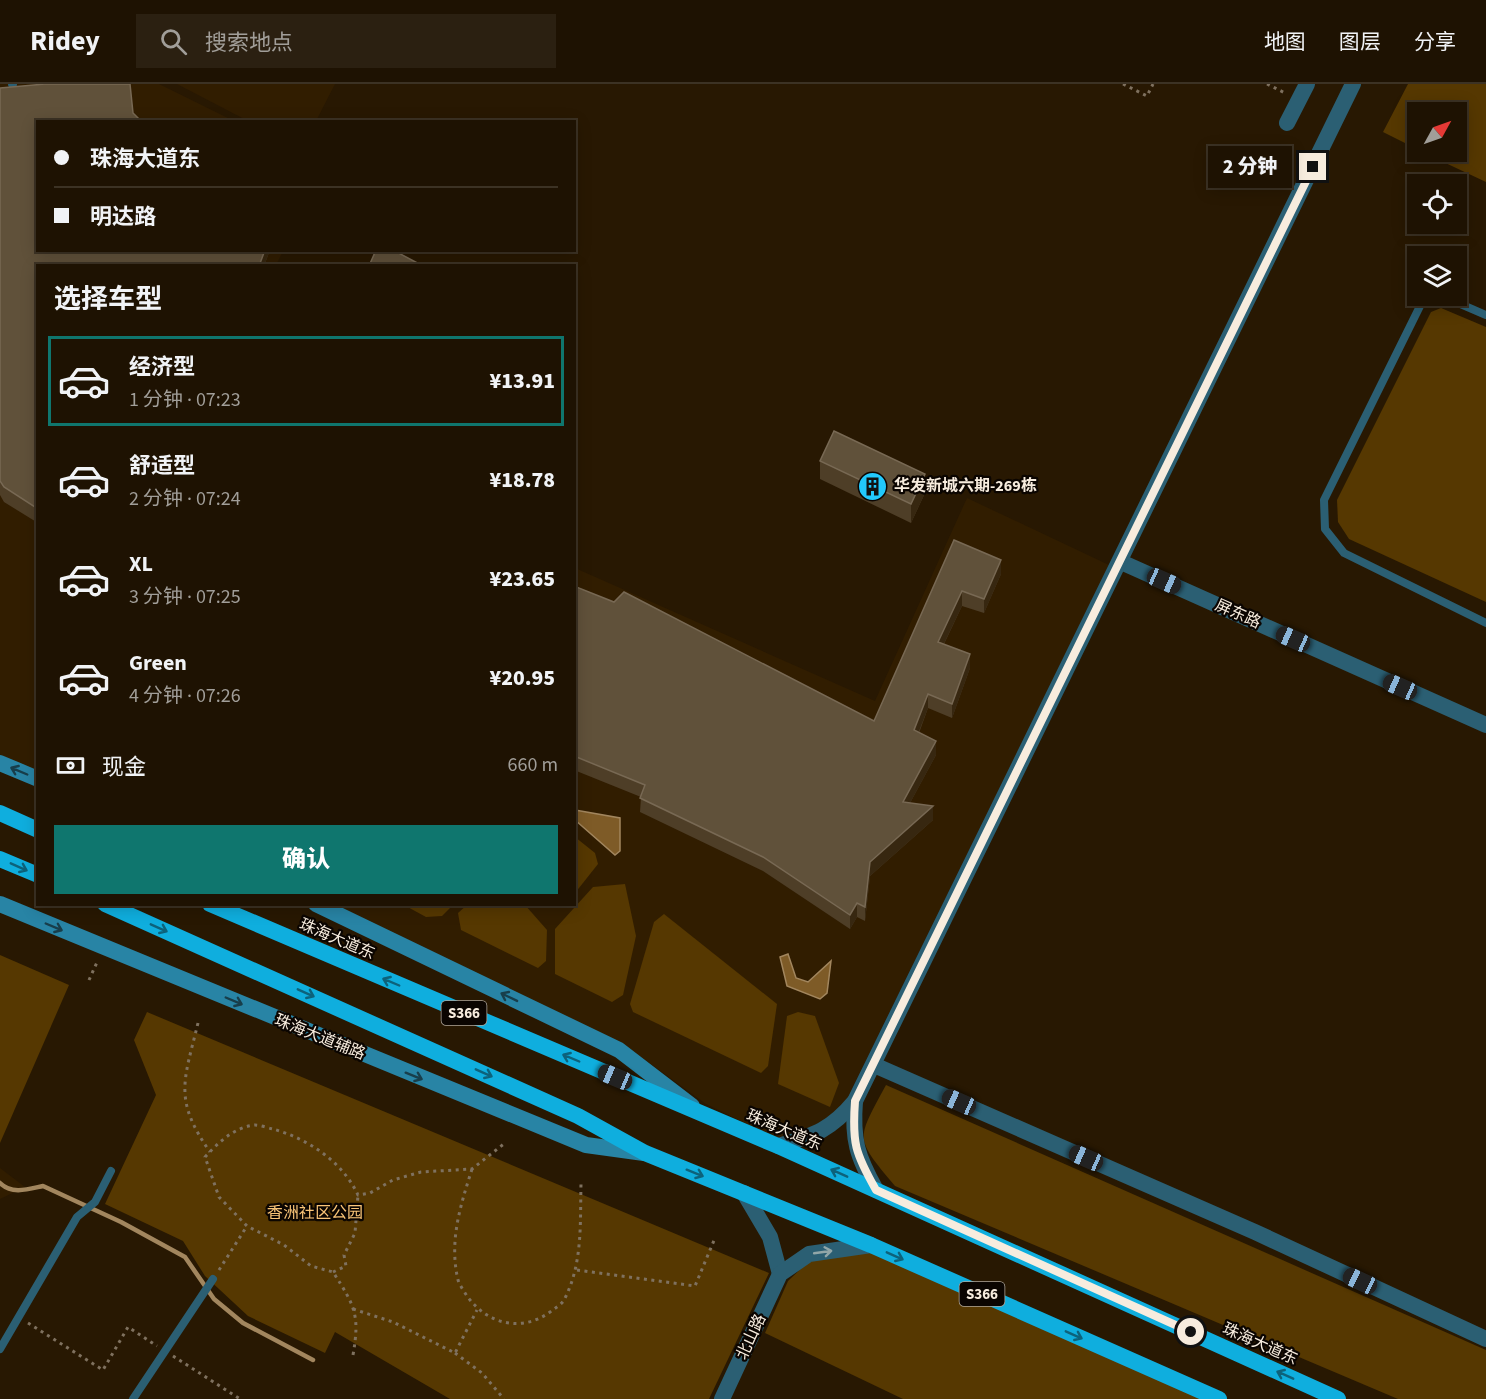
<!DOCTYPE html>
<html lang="zh">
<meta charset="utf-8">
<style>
:root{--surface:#1e1202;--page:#2b2011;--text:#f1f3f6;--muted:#a19e99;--line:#3c3224;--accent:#0f766e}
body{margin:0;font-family:"Source Sans 3","Noto Sans SC",sans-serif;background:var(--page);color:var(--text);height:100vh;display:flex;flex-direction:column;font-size:22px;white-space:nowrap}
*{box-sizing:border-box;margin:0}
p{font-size:20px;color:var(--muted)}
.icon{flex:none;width:33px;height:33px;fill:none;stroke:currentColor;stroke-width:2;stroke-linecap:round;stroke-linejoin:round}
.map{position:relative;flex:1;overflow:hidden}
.sheet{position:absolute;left:36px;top:180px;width:540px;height:642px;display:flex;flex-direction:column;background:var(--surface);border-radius:0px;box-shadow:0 3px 15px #0003,0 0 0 2px var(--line)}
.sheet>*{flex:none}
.guide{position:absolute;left:36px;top:36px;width:540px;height:132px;border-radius:0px;box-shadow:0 3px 15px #0003,0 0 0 2px var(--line);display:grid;align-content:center;height:132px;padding:0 18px;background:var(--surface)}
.needle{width:39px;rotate:50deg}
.tools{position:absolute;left:1407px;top:18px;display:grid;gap:12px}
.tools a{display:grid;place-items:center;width:60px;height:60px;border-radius:0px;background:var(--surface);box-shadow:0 3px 15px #0003,0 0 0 2px var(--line);font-size:30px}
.end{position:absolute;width:27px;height:27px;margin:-14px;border:8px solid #f7ecde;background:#111;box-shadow:0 0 0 3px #111}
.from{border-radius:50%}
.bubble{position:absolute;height:42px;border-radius:0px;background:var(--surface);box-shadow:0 3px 15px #0003,0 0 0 2px var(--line);font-size:20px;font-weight:800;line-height:42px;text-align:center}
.car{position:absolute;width:18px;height:36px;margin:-18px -9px;border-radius:8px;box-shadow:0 0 4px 2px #0007;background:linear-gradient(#222 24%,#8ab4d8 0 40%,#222 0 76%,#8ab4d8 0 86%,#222 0)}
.guide b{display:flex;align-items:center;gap:21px;height:57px;font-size:22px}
.guide b+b{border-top:2px solid var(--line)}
.guide i{width:15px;height:15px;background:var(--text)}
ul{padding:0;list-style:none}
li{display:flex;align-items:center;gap:18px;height:90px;margin:0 12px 9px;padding:0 6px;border:3px solid transparent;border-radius:0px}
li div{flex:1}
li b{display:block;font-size:22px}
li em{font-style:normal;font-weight:800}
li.selected{border-color:var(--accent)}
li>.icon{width:54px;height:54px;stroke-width:1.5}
h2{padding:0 18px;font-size:27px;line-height:72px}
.pay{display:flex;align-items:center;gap:15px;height:66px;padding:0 18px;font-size:22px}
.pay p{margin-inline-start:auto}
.action{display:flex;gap:12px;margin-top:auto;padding:12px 18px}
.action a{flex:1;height:69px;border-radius:0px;background:var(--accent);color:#fff;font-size:24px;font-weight:800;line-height:69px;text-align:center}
header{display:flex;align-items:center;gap:36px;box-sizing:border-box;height:84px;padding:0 30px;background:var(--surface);border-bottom:2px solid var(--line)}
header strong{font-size:28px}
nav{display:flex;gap:33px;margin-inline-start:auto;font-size:21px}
.search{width:420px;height:54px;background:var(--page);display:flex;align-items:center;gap:15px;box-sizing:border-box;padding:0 21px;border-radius:0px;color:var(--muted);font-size:22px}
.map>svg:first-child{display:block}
</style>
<header>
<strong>Ridey</strong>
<div class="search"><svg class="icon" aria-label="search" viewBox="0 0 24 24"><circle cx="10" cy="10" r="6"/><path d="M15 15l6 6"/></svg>搜索地点</div>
<nav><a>地图</a><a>图层</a><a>分享</a></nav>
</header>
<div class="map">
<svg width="1486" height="1315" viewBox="0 0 1486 1315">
<rect width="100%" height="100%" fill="#281802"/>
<g fill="#311d00">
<path d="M 0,0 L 159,0 L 234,37 L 38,38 L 38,166 L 283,167 L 276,181 L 38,182 L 37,688 L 0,671 Z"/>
<path d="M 177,0 L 335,0 L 316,37 L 250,38 Z"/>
<path d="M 967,414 L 1109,481 L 847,1015 L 833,1031 L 811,1043 L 776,1054 L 706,1020 L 622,959 L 331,821 L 574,820 L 575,484 L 875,617 Z"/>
<path d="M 0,1084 L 25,1103 L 0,1115 Z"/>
</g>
<g fill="#563801">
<path d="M 1408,0 L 1486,0 L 1486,98 L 1422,68 L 1456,68 L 1456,28 L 1418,28 L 1417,65 L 1383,48 Z"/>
<path d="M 1441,224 L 1486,243 L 1486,518 L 1349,455 L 1338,438 L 1337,416 L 1431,228 Z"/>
<path d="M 575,753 L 595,769 L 598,780 L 575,809 Z"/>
<path d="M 625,800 L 636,852 L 623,911 L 612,918 L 555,890 L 555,845 L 593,803 Z"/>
<path d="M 468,820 L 525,821 L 547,846 L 546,877 L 538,884 L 461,846 L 458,829 Z"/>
<path d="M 404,821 L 453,820 L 453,821 L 442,832 L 426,833 Z"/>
<path d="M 664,830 L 777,920 L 768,982 L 761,989 L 633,928 L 630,920 L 654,838 Z"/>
<path d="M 0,871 L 69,901 L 0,1059 Z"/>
<path d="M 147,928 L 769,1189 L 709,1315 L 450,1315 L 335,1248 L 325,1269 L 248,1232 L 205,1192 L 183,1157 L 105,1120 L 156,1011 L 134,956 Z"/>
<path d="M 798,928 L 815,932 L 839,999 L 830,1023 L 778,1000 L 787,932 Z"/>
<path d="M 886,1001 L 1486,1266 L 1486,1315 L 1398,1315 L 895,1102 C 854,1053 856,1057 886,1001 Z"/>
<path d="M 871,1166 L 1207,1315 L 903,1315 L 765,1249 L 788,1197 L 810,1176 Z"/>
</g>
<g fill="#7e5b27" stroke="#a2865e" stroke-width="1.5">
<path d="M 575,726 L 620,734 L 620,767 L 615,771 L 575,736 Z"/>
<path d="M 788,870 L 796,894 L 808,898 L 831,877 L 827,909 L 820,915 L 787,902 L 780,873 Z"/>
</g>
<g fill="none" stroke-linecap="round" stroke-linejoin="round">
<path stroke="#a2865e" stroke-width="4.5" d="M 0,1099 C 12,1111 29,1105 43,1102 L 121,1138 L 185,1173 L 214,1215 L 243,1239 L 313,1276"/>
<g stroke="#7f715f" stroke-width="3" stroke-dasharray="3 4.5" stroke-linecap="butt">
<path d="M 1123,0 L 1147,12 L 1153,0"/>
<path d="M 1267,0 L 1287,10"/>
<path d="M 89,896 L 98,876"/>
<path d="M 198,939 C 184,997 173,1015 210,1068"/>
<path d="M 472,1085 C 460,1123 449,1157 458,1196 C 460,1202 464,1207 467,1212 C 487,1240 521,1249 550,1228 C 555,1224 561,1221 564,1216 C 583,1180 580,1139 581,1100"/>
<path d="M 219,1186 L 247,1142"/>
<path d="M 577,1186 L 695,1202 L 715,1154"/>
<path d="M 333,1188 L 346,1182 L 344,1171 L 355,1149 L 358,1111"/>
<path d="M 353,1225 L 393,1238 L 455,1269 L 477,1226"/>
<path d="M 28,1239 L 103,1286 L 128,1243 L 157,1262"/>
<path d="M 455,1269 L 482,1289 L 504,1315"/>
<path d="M 353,1271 C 360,1231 355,1222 333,1188 L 311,1182 L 284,1161 L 247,1142 L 219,1113 L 205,1073 C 218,1059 234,1043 255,1041 C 260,1041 268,1044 273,1045 C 308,1055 342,1077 358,1111 L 370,1109 L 393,1096 L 421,1088 L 472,1085 L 505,1059"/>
<path d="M 173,1272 L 240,1315"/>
</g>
<g stroke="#2b5f73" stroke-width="8">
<path d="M 12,0 L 13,0"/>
<path d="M 1425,212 L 1324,416 L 1325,445 L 1344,469 L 1486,539"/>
<path d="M 1442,212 L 1486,231"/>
<path d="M 0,1265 L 77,1133 L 95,1118 L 111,1087"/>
<path d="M 133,1315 L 213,1195"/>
</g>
<path stroke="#2b5f73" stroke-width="16" d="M 1287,39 L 1307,0"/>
<g stroke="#2b5f73" stroke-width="16">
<path d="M 1121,478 L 1486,641"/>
<path d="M 874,981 L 1255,1148 L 1486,1255"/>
<path d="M 855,1017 C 852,1056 857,1072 876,1106"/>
<path d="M 778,1062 C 814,1051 830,1047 855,1017 L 1353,0"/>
<path d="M 744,1109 L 770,1153 L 780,1190"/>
<path d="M 722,1315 L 780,1190 L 809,1170 L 871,1161"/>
</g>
<g stroke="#2884a5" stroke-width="16">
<path d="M 0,679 L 38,695"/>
<path d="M 0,820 L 586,1061 L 644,1069"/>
<path d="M 316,820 L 619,966 L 692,1022"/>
</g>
<g stroke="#0faede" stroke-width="16">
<path d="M 0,729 L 38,746"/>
<path d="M 0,775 L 38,791"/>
<path d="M 105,820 L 578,1032 L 645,1069 L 871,1161 L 1219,1315"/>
<path d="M 210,820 L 778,1062 L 1338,1315"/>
</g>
</g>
<g fill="#4e3e27">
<path d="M 0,4 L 133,29 L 270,166 L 264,182 L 38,182 L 38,439 L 4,418 L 0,411 Z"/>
<path d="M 820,377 L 925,409 L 911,439 L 820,395 Z"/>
<path d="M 954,456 L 1001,490 L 984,529 L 962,522 L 944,560 L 970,584 L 952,634 L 928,624 L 919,649 L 936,671 L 910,719 L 933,736 L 870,792 L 865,837 L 857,833 L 850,845 L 763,787 L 640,728 L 641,713 L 574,686 L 574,502 L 874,637 Z"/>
</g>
<g fill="#372710">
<path d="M 265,166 L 270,166 L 264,182 L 259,182 Z"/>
<path d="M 925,390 L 925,409 L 911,439 L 911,420 Z"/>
<path d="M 1001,476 L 1001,490 L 984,529 L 984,515 Z"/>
<path d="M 962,507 L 962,522 L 938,572 L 938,558 Z"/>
<path d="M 970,570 L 970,584 L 952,634 L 952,620 Z"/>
<path d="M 928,610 L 928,624 L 914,660 L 914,646 Z"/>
<path d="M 936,657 L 936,671 L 903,732 L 903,718 Z"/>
<path d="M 933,722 L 933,736 L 870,792 L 865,837 L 865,823 L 870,778 Z"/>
<path d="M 857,819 L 857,833 L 850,845 L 850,831 Z"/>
</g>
<g fill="#60513a" stroke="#786954" stroke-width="1.5">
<path d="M 45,0 L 130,0 L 133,29 L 142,38 L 38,38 L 38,166 L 265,166 L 259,182 L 38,182 L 38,425 L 4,403 L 0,397 L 0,4 Z"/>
<path d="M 376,166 L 393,166 L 423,182 L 369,182 Z"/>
<path d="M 834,347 L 925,390 L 911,420 L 820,377 Z"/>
<path d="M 954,456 L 1001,476 L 984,515 L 962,507 L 938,558 L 970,570 L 952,620 L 928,610 L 914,646 L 936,657 L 903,718 L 933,722 L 870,778 L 865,823 L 857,819 L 850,831 L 763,773 L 640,714 L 645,701 L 574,672 L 574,502 L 614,518 L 624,508 L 874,637 Z"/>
</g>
<defs><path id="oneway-shaft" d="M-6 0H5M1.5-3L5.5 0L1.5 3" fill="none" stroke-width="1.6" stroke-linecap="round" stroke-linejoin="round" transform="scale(1.5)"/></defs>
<g stroke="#183e4b">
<use href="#oneway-shaft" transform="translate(19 687) rotate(-157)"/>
<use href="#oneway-shaft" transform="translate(54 843) rotate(23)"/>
<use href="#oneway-shaft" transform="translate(509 913) rotate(-154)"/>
<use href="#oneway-shaft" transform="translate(234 917) rotate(23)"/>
<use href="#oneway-shaft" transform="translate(414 992) rotate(22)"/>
</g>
<g stroke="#0d627b">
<use href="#oneway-shaft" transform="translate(19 783) rotate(24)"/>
<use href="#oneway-shaft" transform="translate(159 844) rotate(24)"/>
<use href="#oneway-shaft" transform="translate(391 898) rotate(-157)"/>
<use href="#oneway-shaft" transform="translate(306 909) rotate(24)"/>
<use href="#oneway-shaft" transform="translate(571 974) rotate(-157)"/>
<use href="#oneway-shaft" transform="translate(484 989) rotate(24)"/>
<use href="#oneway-shaft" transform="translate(695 1089) rotate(22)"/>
<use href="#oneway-shaft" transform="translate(839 1089) rotate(-156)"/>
<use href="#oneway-shaft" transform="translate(895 1172) rotate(24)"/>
<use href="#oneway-shaft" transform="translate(1074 1251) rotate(24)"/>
<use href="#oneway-shaft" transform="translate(1285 1291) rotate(-156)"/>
</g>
<use stroke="#91a6a8" href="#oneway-shaft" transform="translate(823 1168) rotate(-8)"/>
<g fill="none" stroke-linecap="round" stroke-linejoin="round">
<path stroke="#f7ecde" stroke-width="8" d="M 1191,1248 L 876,1106 C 855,1069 852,1059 855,1017 L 1313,83"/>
</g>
<defs>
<symbol id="building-disc" viewBox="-11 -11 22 22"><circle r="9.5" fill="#22c9fd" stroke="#0b0501"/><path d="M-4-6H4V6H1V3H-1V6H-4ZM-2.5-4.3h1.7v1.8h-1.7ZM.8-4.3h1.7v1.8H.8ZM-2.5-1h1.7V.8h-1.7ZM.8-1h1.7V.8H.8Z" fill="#111"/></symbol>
</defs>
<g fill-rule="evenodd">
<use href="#building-disc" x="856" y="386" width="33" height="33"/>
</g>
<g text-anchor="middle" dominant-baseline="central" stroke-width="4.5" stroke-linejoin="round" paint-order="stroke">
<g fill="#0b0501" stroke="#b0a79c" stroke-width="1.5">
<rect x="441.5" y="917" width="45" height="24" rx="4.5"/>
<rect x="959.5" y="1198" width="45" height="24" rx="4.5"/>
</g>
<g font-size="15" font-weight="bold" fill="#f7ecde">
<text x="464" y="929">S366</text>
<text x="982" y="1210">S366</text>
</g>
<g font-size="16" font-weight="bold" fill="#f7ecde" stroke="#0b0501" text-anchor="start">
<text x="894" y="402">华发新城六期-269栋</text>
</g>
<g font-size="16" fill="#f7ecde" stroke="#0b0501">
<text transform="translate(1238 530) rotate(24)">屏东路</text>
<text transform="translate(337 855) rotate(23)">珠海大道东</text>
<text transform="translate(320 953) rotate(22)">珠海大道辅路</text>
<text transform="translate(784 1046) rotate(23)">珠海大道东</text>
<text transform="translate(751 1253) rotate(-65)">北山路</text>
<text transform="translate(1260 1260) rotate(24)">珠海大道东</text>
</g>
<g font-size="16" fill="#f9c477" stroke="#0b0501">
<text x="315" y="1129">香洲社区公园</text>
</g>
</g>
</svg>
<div class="tools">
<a><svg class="needle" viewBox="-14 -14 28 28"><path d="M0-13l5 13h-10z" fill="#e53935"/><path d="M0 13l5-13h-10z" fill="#a19e99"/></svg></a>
<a><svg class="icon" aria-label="locate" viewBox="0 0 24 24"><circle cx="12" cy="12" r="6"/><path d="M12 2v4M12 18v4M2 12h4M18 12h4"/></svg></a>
<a><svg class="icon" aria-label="layers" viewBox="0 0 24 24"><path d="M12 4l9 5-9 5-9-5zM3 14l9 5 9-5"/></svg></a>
</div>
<i class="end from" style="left:1191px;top:1248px"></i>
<i class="end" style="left:1313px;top:83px"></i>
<div class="bubble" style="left:1208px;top:62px;width:84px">2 分钟</div>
<i class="car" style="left:1164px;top:497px;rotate:114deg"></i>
<i class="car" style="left:1293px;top:555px;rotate:294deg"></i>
<i class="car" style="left:1400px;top:603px;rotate:294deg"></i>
<i class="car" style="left:615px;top:993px;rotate:293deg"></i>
<i class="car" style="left:959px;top:1018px;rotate:294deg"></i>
<i class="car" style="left:1086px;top:1074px;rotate:294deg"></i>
<i class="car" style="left:1360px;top:1197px;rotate:295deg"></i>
<div class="guide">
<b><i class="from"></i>珠海大道东</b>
<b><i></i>明达路</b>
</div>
<section class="sheet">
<h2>选择车型</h2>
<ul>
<li class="selected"><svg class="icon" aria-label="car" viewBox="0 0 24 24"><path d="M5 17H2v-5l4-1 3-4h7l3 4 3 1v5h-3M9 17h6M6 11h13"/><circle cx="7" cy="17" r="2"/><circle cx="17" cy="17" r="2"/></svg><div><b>经济型</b><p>1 分钟 · 07:23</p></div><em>¥13.91</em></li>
<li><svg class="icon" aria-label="car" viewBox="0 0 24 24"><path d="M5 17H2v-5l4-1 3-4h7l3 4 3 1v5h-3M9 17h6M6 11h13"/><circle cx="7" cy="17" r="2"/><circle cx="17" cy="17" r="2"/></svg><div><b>舒适型</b><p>2 分钟 · 07:24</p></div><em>¥18.78</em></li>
<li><svg class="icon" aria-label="car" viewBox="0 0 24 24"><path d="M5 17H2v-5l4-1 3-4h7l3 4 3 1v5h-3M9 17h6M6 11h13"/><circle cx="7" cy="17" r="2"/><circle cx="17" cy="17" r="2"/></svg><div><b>XL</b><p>3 分钟 · 07:25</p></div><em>¥23.65</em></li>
<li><svg class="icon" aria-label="car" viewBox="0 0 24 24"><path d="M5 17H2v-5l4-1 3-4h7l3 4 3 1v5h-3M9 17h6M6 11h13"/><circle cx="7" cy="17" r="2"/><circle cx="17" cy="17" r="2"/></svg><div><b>Green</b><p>4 分钟 · 07:26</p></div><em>¥20.95</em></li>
</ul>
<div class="pay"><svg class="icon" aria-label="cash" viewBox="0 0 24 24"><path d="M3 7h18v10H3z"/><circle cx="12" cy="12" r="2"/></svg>现金<p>660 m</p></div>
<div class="action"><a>确认</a></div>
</section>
</div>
